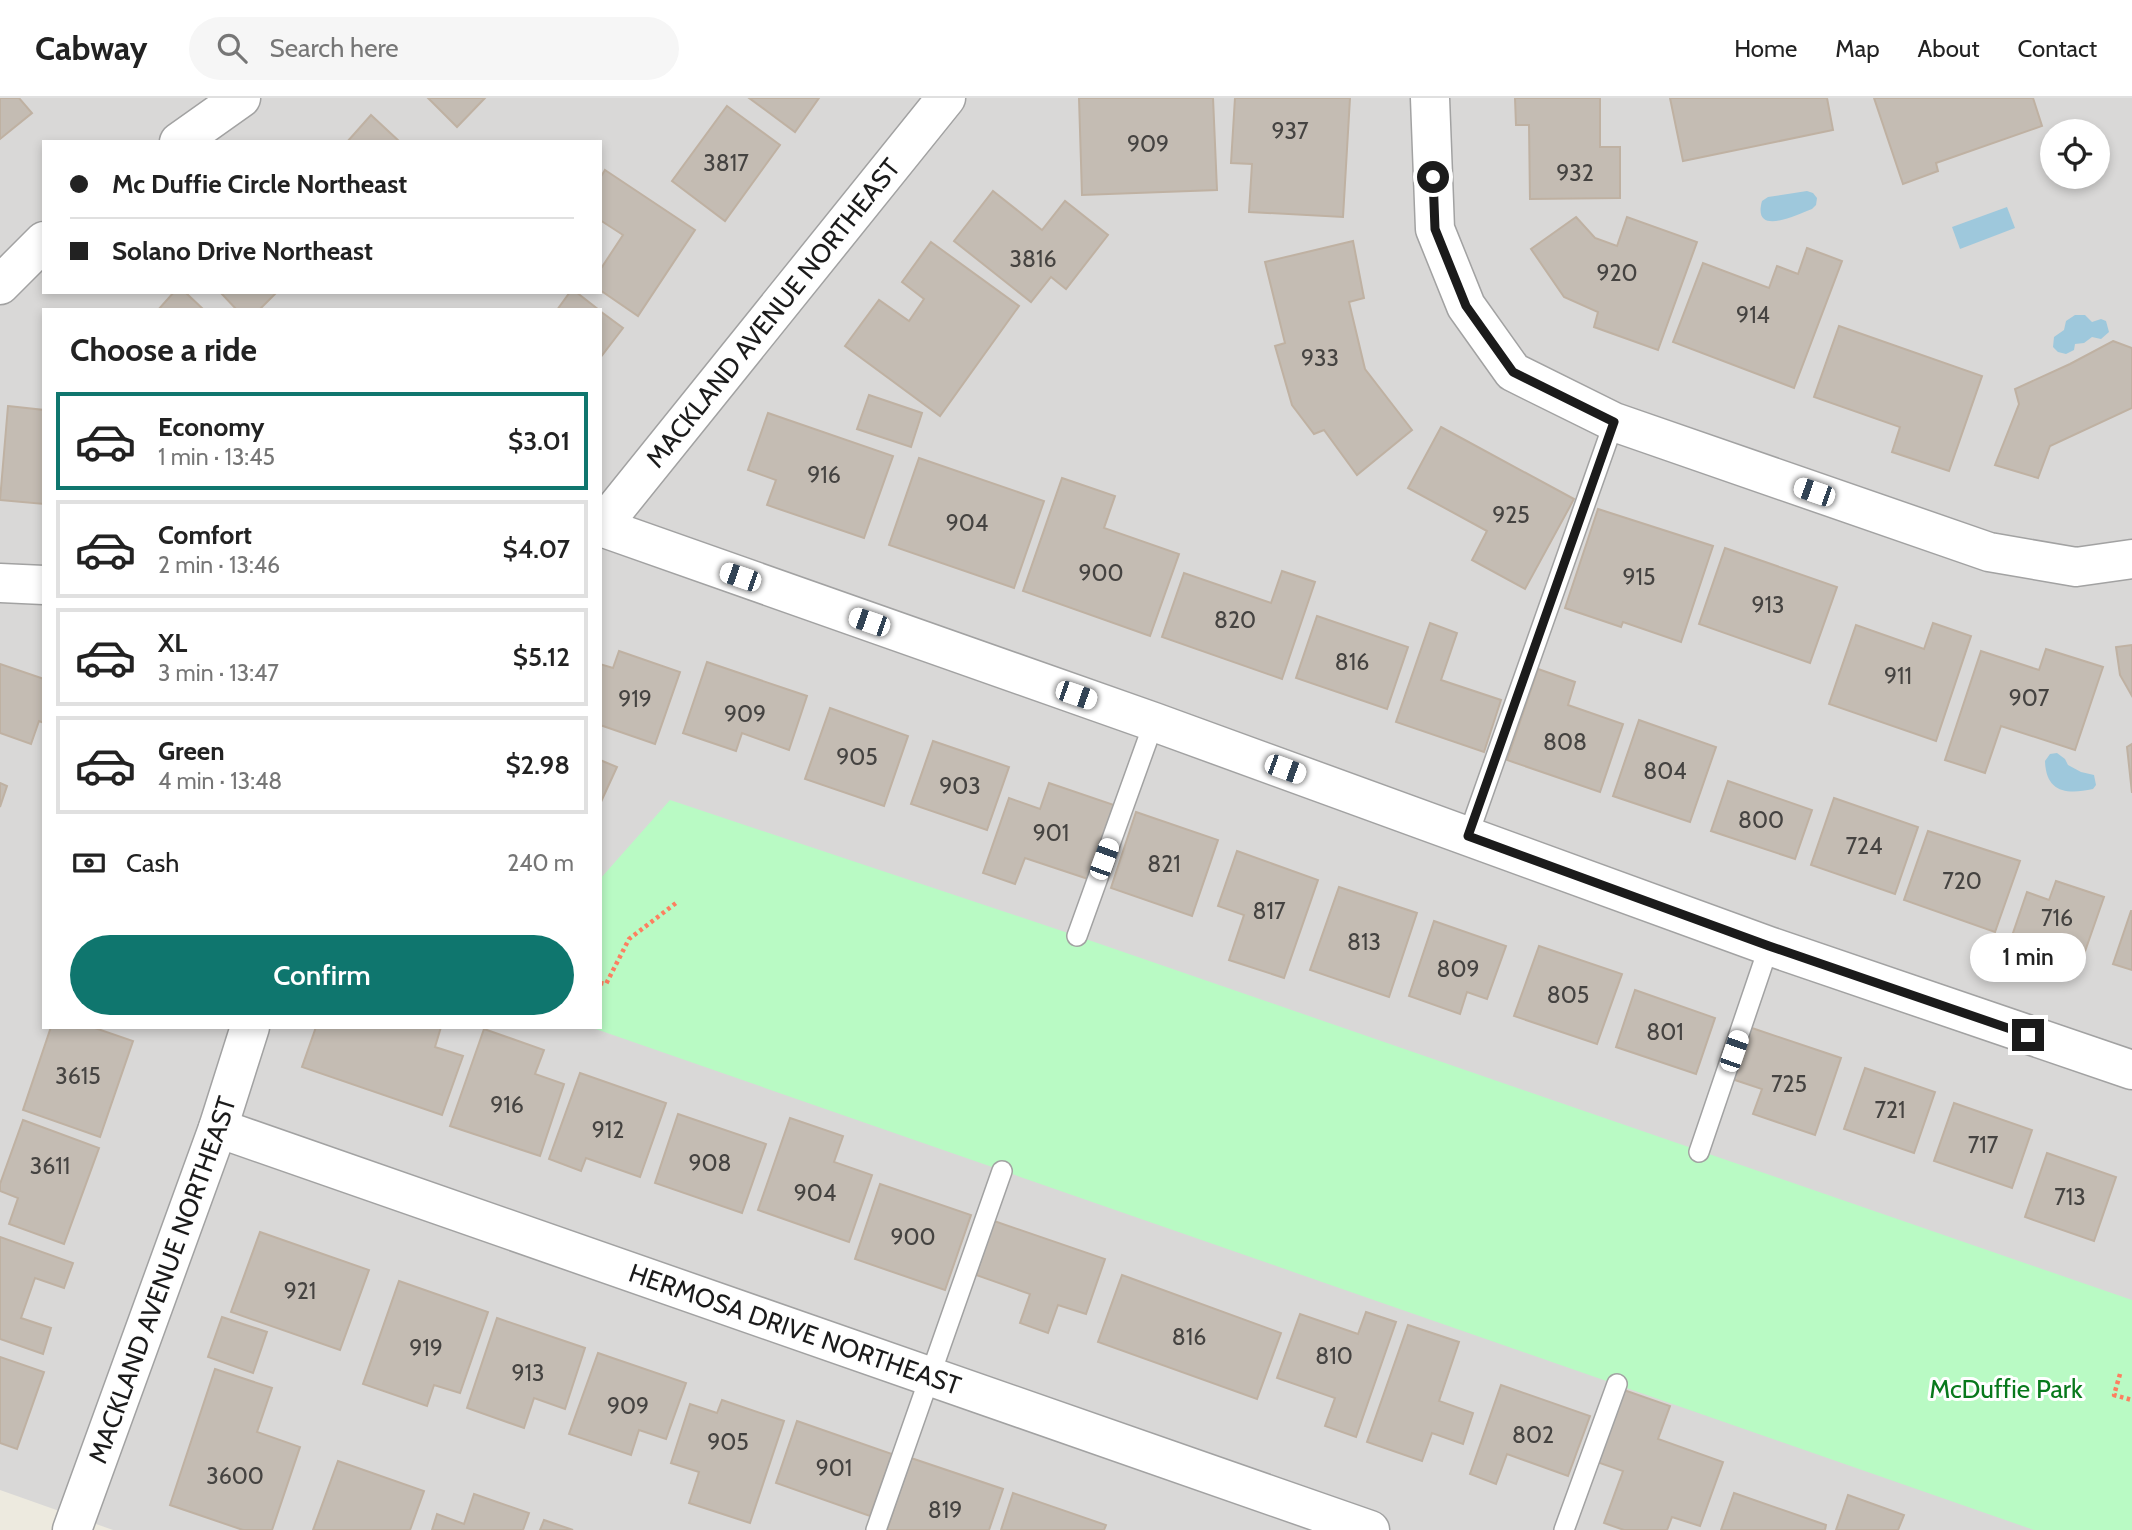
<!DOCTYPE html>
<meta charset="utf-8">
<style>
:root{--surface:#fff;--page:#f6f6f6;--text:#222;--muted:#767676;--line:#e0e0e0;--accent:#0f766e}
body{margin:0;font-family:Cabin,sans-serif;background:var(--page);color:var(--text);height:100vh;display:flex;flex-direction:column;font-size:26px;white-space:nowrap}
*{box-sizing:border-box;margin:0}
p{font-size:23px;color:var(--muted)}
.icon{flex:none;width:38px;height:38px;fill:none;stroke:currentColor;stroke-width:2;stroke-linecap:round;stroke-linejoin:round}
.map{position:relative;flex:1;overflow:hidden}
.sheet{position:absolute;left:42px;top:210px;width:560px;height:721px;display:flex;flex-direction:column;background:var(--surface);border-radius:0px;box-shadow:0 4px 10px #0003}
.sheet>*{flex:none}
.hud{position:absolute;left:42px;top:42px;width:560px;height:154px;border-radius:0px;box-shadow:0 4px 10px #0003;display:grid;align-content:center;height:154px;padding:0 28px;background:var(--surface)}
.fabs{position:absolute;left:2040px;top:21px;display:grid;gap:14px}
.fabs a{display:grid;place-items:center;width:70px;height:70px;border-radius:50%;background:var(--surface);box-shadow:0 4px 10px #0003;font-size:35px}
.end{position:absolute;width:32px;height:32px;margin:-16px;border:9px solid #1b1b1b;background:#fff;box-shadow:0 0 0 4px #fff}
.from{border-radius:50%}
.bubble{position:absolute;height:49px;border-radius:24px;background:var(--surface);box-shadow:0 4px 10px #0003;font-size:23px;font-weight:600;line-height:49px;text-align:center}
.car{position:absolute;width:21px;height:42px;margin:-21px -10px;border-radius:9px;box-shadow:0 0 5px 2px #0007;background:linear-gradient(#fff 24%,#345 0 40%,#fff 0 76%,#345 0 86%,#fff 0)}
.hud b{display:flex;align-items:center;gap:24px;height:66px;font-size:26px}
.hud b+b{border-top:2px solid var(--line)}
.hud i{width:18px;height:18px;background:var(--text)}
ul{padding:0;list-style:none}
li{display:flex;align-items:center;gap:21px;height:98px;margin:0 14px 10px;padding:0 14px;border:4px solid var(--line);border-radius:0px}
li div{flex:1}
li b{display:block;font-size:26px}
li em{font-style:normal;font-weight:600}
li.current{border-color:var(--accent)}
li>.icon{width:63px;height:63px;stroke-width:1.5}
h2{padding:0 28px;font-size:32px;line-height:84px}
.pay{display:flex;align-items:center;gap:18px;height:77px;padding:0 28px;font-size:26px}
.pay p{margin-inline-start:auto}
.action{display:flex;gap:14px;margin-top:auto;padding:14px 28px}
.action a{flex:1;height:80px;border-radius:42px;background:var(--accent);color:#fff;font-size:28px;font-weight:600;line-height:80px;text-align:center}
header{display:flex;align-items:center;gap:42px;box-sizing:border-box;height:98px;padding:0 35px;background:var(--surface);border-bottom:2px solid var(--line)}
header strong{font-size:33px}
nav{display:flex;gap:38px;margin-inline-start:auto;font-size:24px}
.search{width:490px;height:63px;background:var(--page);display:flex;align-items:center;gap:18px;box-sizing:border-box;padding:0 24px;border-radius:38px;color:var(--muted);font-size:26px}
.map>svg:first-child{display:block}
</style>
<header>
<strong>Cabway</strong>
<div class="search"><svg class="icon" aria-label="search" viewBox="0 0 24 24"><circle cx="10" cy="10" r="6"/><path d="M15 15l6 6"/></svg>Search here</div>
<nav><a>Home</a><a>Map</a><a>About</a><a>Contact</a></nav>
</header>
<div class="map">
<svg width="2132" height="1432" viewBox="0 0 2132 1432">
<rect width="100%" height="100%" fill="#edeadf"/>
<path fill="#d9d8d7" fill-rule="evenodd" d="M 0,0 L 2132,0 L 2132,1432 L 113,1432 L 0,1392 ZM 2053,33 L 2098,33 L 2098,79 L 2053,79 ZM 44,44 L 600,44 L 600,194 L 44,194 ZM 44,212 L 600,212 L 600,929 L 44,929 Z"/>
<path fill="#b9fac4" d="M 670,702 L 1077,838 L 2132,1202 L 2132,1432 L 2034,1432 L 590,929 L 600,929 L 600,781 Z"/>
<g fill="#9ec8dc">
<path d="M 1807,93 L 1813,95 L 1817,100 L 1816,107 L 1812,111 C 1796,117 1752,139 1762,103 L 1768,99 Z"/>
<path d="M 2007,109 L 2015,130 L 1960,151 L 1952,129 Z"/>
<path d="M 2075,217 L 2085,217 L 2092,224 L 2101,221 L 2106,223 L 2109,234 L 2101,241 L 2092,239 L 2084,245 L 2075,246 L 2074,252 L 2066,256 L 2058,254 L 2053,249 L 2054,239 L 2064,232 L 2066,223 Z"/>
<path d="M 2057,655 L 2065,661 L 2068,667 L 2081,674 L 2094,677 L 2096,687 L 2093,691 C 2066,697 2046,694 2045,663 L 2050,656 Z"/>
</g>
<g fill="#c4bcb3" stroke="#bfb1a2" stroke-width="2">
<path d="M 0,0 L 19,0 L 32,15 L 0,41 Z"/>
<path d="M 428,0 L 485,0 L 457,29 Z"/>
<path d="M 749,0 L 819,0 L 795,34 Z"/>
<path d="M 1079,0 L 1213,0 L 1217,92 L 1082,97 Z"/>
<path d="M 1235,0 L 1350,0 L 1343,119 L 1249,114 L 1252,66 L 1231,65 Z"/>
<path d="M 1515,0 L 1600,0 L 1600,49 L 1620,49 L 1620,100 L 1530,101 L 1529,27 L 1516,27 Z"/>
<path d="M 1670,0 L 1827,0 L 1833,32 L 1683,63 Z"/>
<path d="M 1874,0 L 2033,0 L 2042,28 L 1936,65 L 1938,73 L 1903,86 Z"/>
<path d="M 727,8 L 780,47 L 725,123 L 672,83 Z"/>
<path d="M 371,17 L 400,44 L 347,44 Z"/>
<path d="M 605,72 L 695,132 L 638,218 L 600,192 L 600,172 L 623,137 L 600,122 L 600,80 Z"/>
<path d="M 993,93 L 1042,132 L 1065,103 L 1108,137 L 1066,191 L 1051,179 L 1031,204 L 954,143 Z"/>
<path d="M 1576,119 L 1595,140 L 1617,148 L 1627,119 L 1697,144 L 1658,252 L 1594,229 L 1598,214 L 1564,199 L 1531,151 Z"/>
<path d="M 1353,143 L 1364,200 L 1349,204 L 1365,271 L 1412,332 L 1357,377 L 1324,332 L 1314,336 L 1292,307 L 1275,248 L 1285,245 L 1265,164 Z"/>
<path d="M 931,144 L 1019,208 L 940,318 L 845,248 L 879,202 L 909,223 L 924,201 L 902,184 Z"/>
<path d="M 1807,150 L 1842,163 L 1794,290 L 1673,244 L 1703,165 L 1769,190 L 1777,168 L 1798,176 Z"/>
<path d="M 174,194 L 185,194 L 204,212 L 158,212 Z"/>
<path d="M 220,194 L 277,194 L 259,212 L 237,212 Z"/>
<path d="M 570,194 L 576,194 L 599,212 L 557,212 Z"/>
<path d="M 600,213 L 623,230 L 600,260 Z"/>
<path d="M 1839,228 L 1982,278 L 1949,373 L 1892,354 L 1900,329 L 1814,299 Z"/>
<path d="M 2113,243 L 2132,250 L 2132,310 L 2050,348 L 2038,380 L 1995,367 L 2019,306 L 2015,291 L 2070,266 Z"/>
<path d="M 869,297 L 922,315 L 911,349 L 857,331 Z"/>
<path d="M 8,308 L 44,312 L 44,406 L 0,402 Z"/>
<path d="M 768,315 L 893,358 L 864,440 L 767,407 L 776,382 L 748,372 Z"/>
<path d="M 1441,329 L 1574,401 L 1525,491 L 1472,462 L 1487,433 L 1408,390 Z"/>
<path d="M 919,360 L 1044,403 L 1014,490 L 889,447 Z"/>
<path d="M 1062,380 L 1115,398 L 1104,430 L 1179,456 L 1150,538 L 1023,493 Z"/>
<path d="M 1598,411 L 1713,448 L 1681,544 L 1623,524 L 1621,529 L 1565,510 Z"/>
<path d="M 1725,450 L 1837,489 L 1810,565 L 1699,526 Z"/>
<path d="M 1282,473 L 1315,484 L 1282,581 L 1162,539 L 1184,475 L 1271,505 Z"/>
<path d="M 1317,518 L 1408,549 L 1387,611 L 1296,580 Z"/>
<path d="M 1430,525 L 1457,535 L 1441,582 L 1501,602 L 1484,654 L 1396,624 Z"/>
<path d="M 1933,525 L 1971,538 L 1936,643 L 1829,606 L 1856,527 L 1924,551 Z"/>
<path d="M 2132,547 L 2132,598 L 2120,577 L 2116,549 Z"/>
<path d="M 2046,551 L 2103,569 L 2075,652 L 2001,628 L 1985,675 L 1945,662 L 1981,553 L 2039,572 Z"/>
<path d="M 619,553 L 680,574 L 655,646 L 600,627 L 600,566 L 613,570 Z"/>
<path d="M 707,564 L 807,598 L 789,652 L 742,635 L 736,653 L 683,635 Z"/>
<path d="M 0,566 L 44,581 L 44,625 L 39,623 L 31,646 L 0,635 Z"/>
<path d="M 1538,571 L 1575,584 L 1568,607 L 1623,626 L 1600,694 L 1507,662 Z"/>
<path d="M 830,610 L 908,638 L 884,708 L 805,681 Z"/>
<path d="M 1639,622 L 1716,649 L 1690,724 L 1613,698 Z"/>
<path d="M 933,643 L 1009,669 L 987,732 L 911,706 Z"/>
<path d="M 2132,646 L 2132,695 L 2127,649 Z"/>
<path d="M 600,662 L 617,669 L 600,706 Z"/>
<path d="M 1728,683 L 1812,712 L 1795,761 L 1711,733 Z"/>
<path d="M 0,685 L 7,688 L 0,709 Z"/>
<path d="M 1049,685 L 1114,707 L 1088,781 L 1025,760 L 1015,786 L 983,775 L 1009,700 L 1040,711 Z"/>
<path d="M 1834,700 L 1918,729 L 1895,796 L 1811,767 Z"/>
<path d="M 1136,714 L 1218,742 L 1192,818 L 1111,790 Z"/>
<path d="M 1928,733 L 2020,763 L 1995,834 L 1904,802 Z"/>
<path d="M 1237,753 L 1318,782 L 1284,880 L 1229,862 L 1244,817 L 1218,808 Z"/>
<path d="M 2056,783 L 2104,799 L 2082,862 L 2012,838 L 2027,794 L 2049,802 Z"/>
<path d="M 1339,789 L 1417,815 L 1389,899 L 1310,872 Z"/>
<path d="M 2131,813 L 2132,813 L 2132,872 L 2113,866 Z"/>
<path d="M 1434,823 L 1506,848 L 1487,901 L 1467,894 L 1460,916 L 1409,898 Z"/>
<path d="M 1539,848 L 1622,876 L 1597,946 L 1514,918 Z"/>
<path d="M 1635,892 L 1715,920 L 1696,976 L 1616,949 Z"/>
<path d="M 51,929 L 92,929 L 133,943 L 100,1039 L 23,1012 Z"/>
<path d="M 316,929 L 441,929 L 435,949 L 463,958 L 442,1017 L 302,969 Z"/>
<path d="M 1749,929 L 1841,960 L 1815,1037 L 1753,1016 L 1762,991 L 1732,981 Z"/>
<path d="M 484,931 L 544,952 L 535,976 L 564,986 L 540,1058 L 450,1028 Z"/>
<path d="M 1865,970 L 1935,994 L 1914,1055 L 1844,1031 Z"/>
<path d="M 580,975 L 666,1005 L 640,1079 L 586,1060 L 581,1073 L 549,1061 Z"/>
<path d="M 1954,1005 L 2032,1032 L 2012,1090 L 1934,1063 Z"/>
<path d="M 678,1016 L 766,1046 L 742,1115 L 655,1085 Z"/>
<path d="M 790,1020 L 843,1038 L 834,1064 L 872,1077 L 849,1144 L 758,1112 Z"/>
<path d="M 23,1022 L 99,1050 L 64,1146 L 9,1126 L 18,1100 L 0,1093 L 0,1086 Z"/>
<path d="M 2047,1055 L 2116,1079 L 2094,1143 L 2025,1119 Z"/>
<path d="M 880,1086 L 971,1117 L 945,1192 L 855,1161 Z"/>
<path d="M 994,1123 L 1105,1161 L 1086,1216 L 1058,1207 L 1048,1235 L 1020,1225 L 1030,1196 L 976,1177 Z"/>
<path d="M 260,1134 L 369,1172 L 340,1252 L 231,1214 Z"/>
<path d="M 0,1139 L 73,1165 L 64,1190 L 35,1180 L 21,1220 L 51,1230 L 43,1256 L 0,1241 Z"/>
<path d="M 1122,1177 L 1281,1235 L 1257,1301 L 1098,1244 Z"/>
<path d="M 399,1183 L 488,1214 L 460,1295 L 434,1287 L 427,1308 L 363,1286 Z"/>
<path d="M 1366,1214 L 1396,1224 L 1356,1339 L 1325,1328 L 1335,1300 L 1277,1280 L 1300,1216 L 1358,1236 Z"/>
<path d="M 222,1219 L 267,1234 L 253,1275 L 208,1259 Z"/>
<path d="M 497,1220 L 585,1250 L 565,1311 L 534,1300 L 524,1330 L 467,1310 Z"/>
<path d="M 1408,1227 L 1459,1244 L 1439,1303 L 1473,1315 L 1463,1346 L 1432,1335 L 1422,1363 L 1367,1344 Z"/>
<path d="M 598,1255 L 686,1285 L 666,1341 L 639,1332 L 631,1357 L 569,1336 Z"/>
<path d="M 0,1259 L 44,1274 L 17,1351 L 0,1345 Z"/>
<path d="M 215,1271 L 272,1290 L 257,1334 L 300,1349 L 272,1432 L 243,1432 L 170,1407 Z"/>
<path d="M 1501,1287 L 1590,1318 L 1568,1378 L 1507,1356 L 1496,1386 L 1470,1376 Z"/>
<path d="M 1621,1291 L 1670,1308 L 1658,1341 L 1723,1364 L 1700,1428 L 1672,1419 L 1667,1432 L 1624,1432 L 1604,1425 L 1623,1373 L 1594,1363 Z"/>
<path d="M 722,1302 L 784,1323 L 750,1425 L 689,1405 L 699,1374 L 671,1365 L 690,1306 L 717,1315 Z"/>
<path d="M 797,1323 L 892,1356 L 870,1418 L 776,1385 Z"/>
<path d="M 911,1360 L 1003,1391 L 989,1432 L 887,1432 Z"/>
<path d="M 338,1363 L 424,1393 L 410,1432 L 313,1432 Z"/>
<path d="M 1013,1395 L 1106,1427 L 1104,1432 L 1001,1432 Z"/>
<path d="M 1734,1395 L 1826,1427 L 1825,1432 L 1721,1432 Z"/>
<path d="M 474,1396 L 529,1415 L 523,1432 L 432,1432 L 437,1416 L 464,1426 Z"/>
<path d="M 1848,1397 L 1904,1417 L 1898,1432 L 1836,1432 Z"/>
<path d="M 544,1422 L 573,1432 L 540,1432 Z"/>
</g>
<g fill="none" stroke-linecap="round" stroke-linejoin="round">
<defs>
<g id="service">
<path d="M 1468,738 L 1614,324"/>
<path d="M 1077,838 L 1154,624"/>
<path d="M 1699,1054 L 1769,848"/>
<path d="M 876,1432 L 1002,1073"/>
<path d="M 1564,1432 L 1617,1286"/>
</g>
<g id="minor">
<path d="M 1430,0 L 1435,131 L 1466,208 L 1513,274 L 1614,324 L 1989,454 L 2076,469 L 2132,461"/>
<path d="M 179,44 L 241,0"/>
<path d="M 0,187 L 44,143"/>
<path d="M 601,429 L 1154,624 L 1769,848 L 2132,972"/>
<path id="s1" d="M 600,430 L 946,0"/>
<path d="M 0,485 L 44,487"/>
<path id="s2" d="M 218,1030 L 1370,1432"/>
<path id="s3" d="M 72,1432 L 218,1030 L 250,929"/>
</g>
</defs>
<use href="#service" stroke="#a2a2a2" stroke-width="22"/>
<use href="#minor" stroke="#a2a2a2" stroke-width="41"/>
<g stroke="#fd7f60" stroke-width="4.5" stroke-dasharray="3.5 3.5" stroke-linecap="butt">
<path d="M 600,885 L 606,886 L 629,841 L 676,805"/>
<path d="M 2120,1276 L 2114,1297 L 2132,1302"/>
</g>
<use href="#service" stroke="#fff" stroke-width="19"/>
<use href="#minor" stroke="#fff" stroke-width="38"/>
</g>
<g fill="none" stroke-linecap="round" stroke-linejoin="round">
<path stroke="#1b1b1b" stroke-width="9" d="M 1433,79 L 1435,131 L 1466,208 L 1513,274 L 1614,324 L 1468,738 L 1769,848 L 2028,937"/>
</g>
<g text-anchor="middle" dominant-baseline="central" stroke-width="6" stroke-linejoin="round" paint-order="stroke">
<g font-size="23" fill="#454341">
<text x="1290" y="33">937</text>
<text x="1148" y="46">909</text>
<text x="726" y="65">3817</text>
<text x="1575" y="75">932</text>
<text x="1033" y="161">3816</text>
<text x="1617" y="175">920</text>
<text x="1753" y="217">914</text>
<text x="1320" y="260">933</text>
<text x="824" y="377">916</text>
<text x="1511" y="417">925</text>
<text x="967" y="425">904</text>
<text x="1101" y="475">900</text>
<text x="1639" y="479">915</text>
<text x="1768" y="507">913</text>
<text x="1235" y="522">820</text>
<text x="1352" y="564">816</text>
<text x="1898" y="578">911</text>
<text x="2029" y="600">907</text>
<text x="635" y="601">919</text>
<text x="745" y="616">909</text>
<text x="1565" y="644">808</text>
<text x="857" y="659">905</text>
<text x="1665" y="673">804</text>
<text x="960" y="688">903</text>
<text x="1761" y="722">800</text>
<text x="1051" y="735">901</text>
<text x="1864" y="748">724</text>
<text x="1164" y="766">821</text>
<text x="1962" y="783">720</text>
<text x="1269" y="813">817</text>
<text x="2057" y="820">716</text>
<text x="1364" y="844">813</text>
<text x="1458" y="871">809</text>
<text x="1568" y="897">805</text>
<text x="1665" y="934">801</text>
<text x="78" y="978">3615</text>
<text x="1789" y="986">725</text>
<text x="507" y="1007">916</text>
<text x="1890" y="1012">721</text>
<text x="608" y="1032">912</text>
<text x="1983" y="1047">717</text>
<text x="710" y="1065">908</text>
<text x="50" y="1068">3611</text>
<text x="815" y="1095">904</text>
<text x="2070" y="1099">713</text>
<text x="913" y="1139">900</text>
<text x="300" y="1193">921</text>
<text x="1189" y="1239">816</text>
<text x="426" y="1250">919</text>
<text x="1334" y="1258">810</text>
<text x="528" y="1275">913</text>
<text x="628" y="1308">909</text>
<text x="1533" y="1337">802</text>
<text x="728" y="1344">905</text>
<text x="834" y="1370">901</text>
<text x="235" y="1378">3600</text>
<text x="945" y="1412">819</text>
</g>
<g font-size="26" fill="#1b1b1b" stroke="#fff">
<text stroke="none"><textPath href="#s1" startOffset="276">MACKLAND AVENUE NORTHEAST</textPath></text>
<text stroke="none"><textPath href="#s3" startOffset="266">MACKLAND AVENUE NORTHEAST</textPath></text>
<text stroke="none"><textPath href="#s2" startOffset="611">HERMOSA DRIVE NORTHEAST</textPath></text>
</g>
<g font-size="26" fill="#08791c" stroke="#fff">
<text x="2006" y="1291">McDuffie Park</text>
</g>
</g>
</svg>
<div class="fabs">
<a><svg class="icon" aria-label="locate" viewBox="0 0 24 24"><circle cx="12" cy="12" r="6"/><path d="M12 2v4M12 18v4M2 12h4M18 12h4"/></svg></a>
</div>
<i class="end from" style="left:1433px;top:79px"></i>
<i class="end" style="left:2028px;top:937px"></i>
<div class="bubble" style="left:1970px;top:835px;width:116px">1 min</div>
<i class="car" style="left:1814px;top:394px;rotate:289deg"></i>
<i class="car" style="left:740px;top:479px;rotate:289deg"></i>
<i class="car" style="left:869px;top:524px;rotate:289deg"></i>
<i class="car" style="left:1076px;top:597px;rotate:109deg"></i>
<i class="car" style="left:1285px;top:671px;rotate:110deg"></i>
<i class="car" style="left:1104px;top:761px;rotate:20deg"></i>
<i class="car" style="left:1734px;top:953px;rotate:19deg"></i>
<div class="hud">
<b><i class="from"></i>Mc Duffie Circle Northeast</b>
<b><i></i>Solano Drive Northeast</b>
</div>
<section class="sheet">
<h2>Choose a ride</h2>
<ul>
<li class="current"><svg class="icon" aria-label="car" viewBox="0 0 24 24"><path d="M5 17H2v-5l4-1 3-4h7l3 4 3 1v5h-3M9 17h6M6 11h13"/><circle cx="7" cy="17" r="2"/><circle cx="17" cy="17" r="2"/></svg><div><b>Economy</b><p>1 min · 13:45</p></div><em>$3.01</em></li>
<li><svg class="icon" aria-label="car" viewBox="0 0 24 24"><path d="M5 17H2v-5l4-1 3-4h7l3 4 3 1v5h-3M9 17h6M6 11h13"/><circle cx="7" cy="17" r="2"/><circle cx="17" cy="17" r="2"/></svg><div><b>Comfort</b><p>2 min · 13:46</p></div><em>$4.07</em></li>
<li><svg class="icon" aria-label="car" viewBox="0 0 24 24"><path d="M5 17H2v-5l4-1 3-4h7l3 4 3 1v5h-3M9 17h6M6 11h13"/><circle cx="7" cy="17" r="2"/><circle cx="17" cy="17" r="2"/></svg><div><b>XL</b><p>3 min · 13:47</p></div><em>$5.12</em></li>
<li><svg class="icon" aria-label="car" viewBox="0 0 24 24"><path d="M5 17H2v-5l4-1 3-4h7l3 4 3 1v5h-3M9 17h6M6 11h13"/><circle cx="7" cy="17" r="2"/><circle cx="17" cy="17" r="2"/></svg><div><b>Green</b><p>4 min · 13:48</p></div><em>$2.98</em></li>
</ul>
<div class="pay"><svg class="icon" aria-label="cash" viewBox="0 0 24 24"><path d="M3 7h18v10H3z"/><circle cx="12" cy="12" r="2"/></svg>Cash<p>240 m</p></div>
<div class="action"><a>Confirm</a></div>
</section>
</div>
